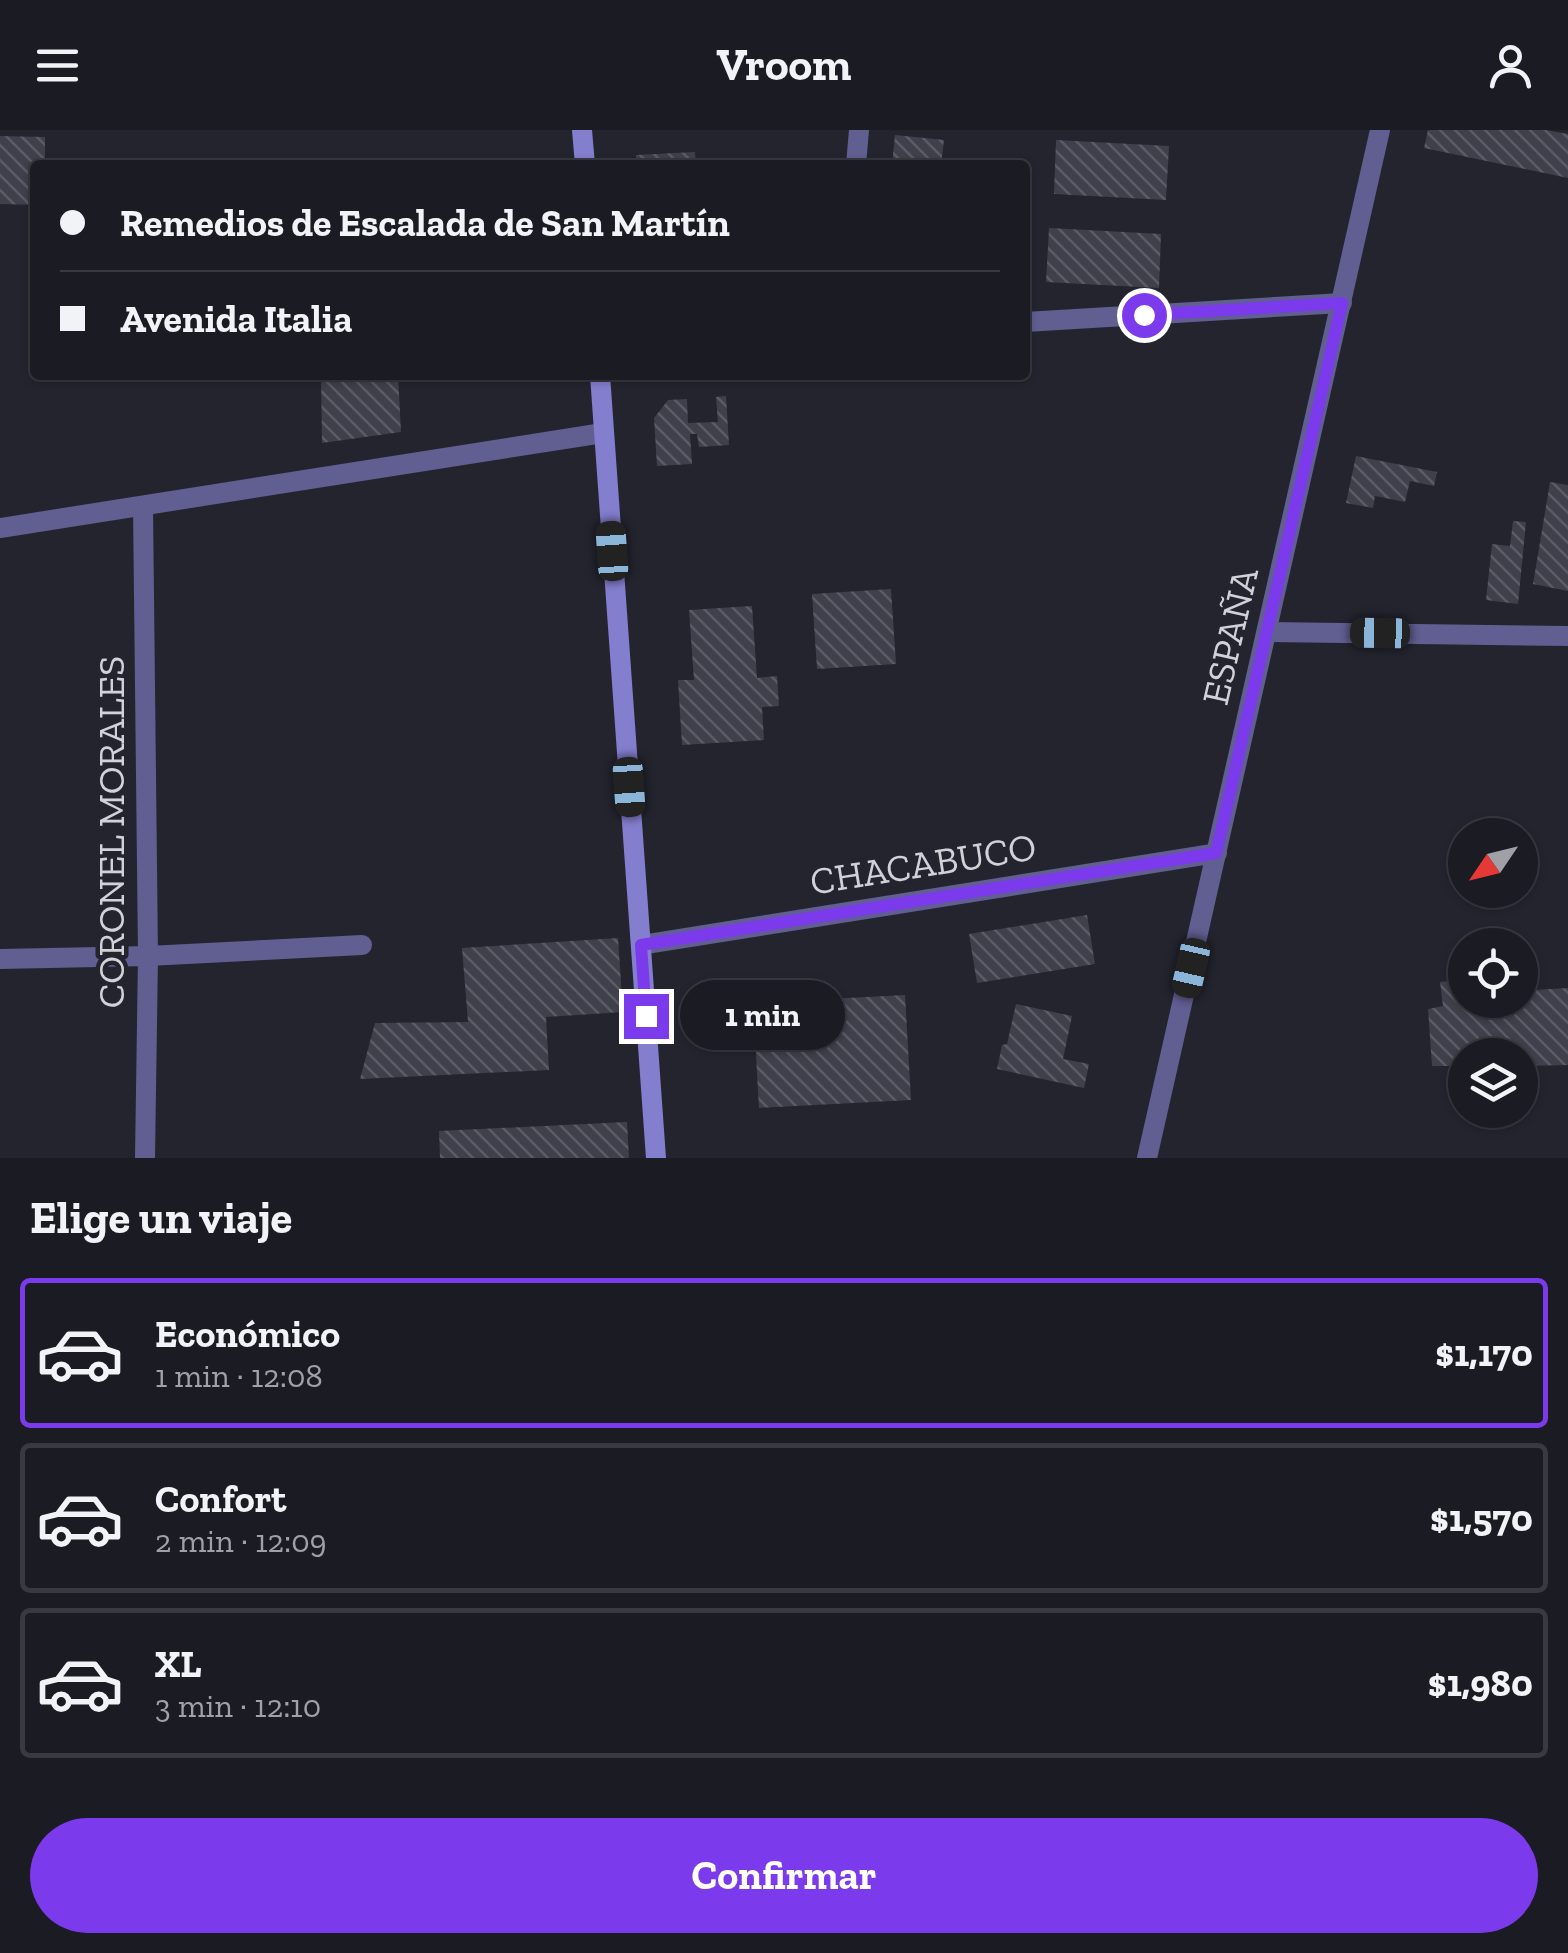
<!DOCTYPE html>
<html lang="es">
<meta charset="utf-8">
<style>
:root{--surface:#1b1b23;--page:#282830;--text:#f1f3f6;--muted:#a0a1a6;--line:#393941;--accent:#7c3aed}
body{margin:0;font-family:"Zilla Slab",serif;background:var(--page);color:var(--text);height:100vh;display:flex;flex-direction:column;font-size:38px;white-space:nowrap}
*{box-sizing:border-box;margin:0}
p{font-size:32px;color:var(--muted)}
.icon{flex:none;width:55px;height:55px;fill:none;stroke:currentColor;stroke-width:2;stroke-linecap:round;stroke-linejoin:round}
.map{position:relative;height:1028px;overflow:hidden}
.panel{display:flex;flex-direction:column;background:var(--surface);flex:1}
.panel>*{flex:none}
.top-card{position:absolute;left:30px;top:30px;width:1000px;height:220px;border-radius:10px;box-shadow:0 2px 8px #0004,0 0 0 2px var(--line);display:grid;align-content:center;height:220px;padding:0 30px;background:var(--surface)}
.needle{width:65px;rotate:235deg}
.fabs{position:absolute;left:1448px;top:688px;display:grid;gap:20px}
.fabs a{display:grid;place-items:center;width:90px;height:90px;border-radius:50%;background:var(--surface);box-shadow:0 2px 8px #0004,0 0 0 2px var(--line);font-size:50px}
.end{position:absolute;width:45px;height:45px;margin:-22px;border:12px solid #7c3aed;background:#fff;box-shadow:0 0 0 5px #fff}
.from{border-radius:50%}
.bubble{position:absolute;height:70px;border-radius:35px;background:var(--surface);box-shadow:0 2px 8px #0004,0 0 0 2px var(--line);font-size:32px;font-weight:700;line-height:70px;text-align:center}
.car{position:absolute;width:30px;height:60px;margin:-30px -15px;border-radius:12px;box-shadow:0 0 8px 2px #0007;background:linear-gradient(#222 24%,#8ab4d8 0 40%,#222 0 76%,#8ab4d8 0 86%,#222 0)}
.top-card b{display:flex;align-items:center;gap:35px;height:95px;font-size:38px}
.top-card b+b{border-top:2px solid var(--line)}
.top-card i{width:25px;height:25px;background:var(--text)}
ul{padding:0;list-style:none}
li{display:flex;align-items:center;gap:30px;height:150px;margin:0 20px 15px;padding:0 10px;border:5px solid var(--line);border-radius:10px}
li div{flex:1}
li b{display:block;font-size:38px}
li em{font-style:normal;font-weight:700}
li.selected{border-color:var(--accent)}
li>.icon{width:90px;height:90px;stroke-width:1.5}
h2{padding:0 30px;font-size:45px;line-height:120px}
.action{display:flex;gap:20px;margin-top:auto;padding:20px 30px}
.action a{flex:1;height:115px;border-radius:60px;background:var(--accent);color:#fff;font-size:40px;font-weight:700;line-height:115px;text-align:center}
header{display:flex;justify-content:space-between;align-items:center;height:130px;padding:0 30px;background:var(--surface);font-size:45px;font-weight:700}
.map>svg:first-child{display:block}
</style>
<header><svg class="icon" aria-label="menu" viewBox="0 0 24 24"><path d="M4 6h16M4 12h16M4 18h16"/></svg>Vroom<svg class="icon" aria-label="person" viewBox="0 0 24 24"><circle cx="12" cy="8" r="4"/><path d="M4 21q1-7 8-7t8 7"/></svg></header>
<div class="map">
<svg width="1568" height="1028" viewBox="0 0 1568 1028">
<defs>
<pattern id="building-back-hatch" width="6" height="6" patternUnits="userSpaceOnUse" patternTransform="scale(2.5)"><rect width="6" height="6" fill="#40404c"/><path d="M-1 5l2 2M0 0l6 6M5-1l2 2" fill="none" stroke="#5b5b65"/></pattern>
</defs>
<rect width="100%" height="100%" fill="#24242f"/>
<g fill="url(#building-back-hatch)">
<path d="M 1428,0 L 1546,0 L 1568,4 L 1568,48 L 1424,18 Z"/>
<path d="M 895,5 L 944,10 L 941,35 L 892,35 Z"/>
<path d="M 0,6 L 45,7 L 45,35 L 35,35 L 35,75 L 0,74 Z"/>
<path d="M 1056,10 L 1169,16 L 1166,70 L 1054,64 Z"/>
<path d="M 695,22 L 696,35 L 636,35 L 636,25 Z"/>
<path d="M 1049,98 L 1161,104 L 1159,158 L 1046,152 Z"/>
<path d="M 321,245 L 398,245 L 401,302 L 322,313 Z"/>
<path d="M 726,266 L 729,315 L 699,317 L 697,304 L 690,304 L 692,334 L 657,336 L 654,288 L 668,270 L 687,269 L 688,293 L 718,292 L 716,267 Z"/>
<path d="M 1356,326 L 1437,342 L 1434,356 L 1410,351 L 1405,372 L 1375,366 L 1373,378 L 1346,373 Z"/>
<path d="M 1550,352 L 1568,355 L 1568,461 L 1533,454 Z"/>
<path d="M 1513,391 L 1526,392 L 1518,474 L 1486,470 L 1492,414 L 1510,416 Z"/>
<path d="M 891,459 L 896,534 L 817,539 L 812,464 Z"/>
<path d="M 752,476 L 757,548 L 777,546 L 779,576 L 762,577 L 764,610 L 682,615 L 678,550 L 694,550 L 689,480 Z"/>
<path d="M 1087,785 L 1095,834 L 977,853 L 969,804 Z"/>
<path d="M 618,808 L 623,882 L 546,887 L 549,940 L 360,949 L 375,893 L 468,892 L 462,818 Z"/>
<path d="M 1535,840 L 1535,860 L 1568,858 L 1568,935 L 1520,936 L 1520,925 L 1465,925 L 1465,936 L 1432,936 L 1428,879 L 1443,876 L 1440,852 L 1465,849 L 1465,870 L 1520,870 L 1520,842 Z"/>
<path d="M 905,865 L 911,970 L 759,978 L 753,873 Z"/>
<path d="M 1016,874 L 1072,886 L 1063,929 L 1089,934 L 1084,958 L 997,939 L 1002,915 L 1007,914 Z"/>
<path d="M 627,992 L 629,1028 L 440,1028 L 439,1001 Z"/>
</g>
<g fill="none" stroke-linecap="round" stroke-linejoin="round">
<g stroke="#615e91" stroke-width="20">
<path d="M 856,35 L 859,0"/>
<path d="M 1025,192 L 1342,173"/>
<path d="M 143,376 L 148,826 L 145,1028"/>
<path d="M 0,398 L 603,303"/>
<path d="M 1267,502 L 1568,506"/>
<path d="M 641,815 L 1217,723"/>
<path d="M 0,829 L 148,826 L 362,815"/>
<path d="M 1147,1028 L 1380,0"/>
</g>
<g stroke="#847ece" stroke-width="20">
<path d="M 582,0 L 585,35"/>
<path d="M 600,245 L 656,1028"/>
</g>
</g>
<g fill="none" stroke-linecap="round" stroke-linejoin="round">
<path stroke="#7c3aed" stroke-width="12" d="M 646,886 L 641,815 L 1216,723 L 1342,173 L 1144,185"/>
</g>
<g text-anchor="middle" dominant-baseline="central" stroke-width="9" stroke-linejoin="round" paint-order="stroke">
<g font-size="38" fill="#d1d1d8" stroke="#24242f">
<text transform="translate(1230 506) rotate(-77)">ESPAÑA</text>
<text transform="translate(111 702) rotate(-90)">CORONEL MORALES</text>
<text transform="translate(923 734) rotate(-9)">CHACABUCO</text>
</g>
</g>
</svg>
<div class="fabs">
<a><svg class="needle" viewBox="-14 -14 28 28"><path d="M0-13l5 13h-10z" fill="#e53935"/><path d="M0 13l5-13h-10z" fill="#a0a1a6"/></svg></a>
<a><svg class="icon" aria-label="locate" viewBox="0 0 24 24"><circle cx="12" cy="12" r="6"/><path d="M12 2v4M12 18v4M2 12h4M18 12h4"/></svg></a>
<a><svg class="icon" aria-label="layers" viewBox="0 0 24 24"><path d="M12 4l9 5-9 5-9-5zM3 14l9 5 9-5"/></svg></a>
</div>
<i class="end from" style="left:1144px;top:185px"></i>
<i class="end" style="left:646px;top:886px"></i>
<div class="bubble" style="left:680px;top:850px;width:165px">1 min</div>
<i class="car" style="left:612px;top:421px;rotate:356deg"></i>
<i class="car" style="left:1380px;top:503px;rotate:271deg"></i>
<i class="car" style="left:629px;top:657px;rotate:176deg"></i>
<i class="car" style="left:1191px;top:838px;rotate:193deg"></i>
<div class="top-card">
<b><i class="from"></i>Remedios de Escalada de San Martín</b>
<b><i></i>Avenida Italia</b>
</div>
</div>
<section class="panel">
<h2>Elige un viaje</h2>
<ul>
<li class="selected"><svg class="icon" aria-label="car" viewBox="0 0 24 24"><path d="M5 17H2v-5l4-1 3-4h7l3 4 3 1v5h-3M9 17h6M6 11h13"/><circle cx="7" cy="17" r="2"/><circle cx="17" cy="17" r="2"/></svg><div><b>Económico</b><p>1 min · 12:08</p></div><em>$1,170</em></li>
<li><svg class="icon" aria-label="car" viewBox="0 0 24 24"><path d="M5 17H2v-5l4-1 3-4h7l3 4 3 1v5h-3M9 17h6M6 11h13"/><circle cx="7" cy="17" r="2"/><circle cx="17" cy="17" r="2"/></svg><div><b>Confort</b><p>2 min · 12:09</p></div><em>$1,570</em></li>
<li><svg class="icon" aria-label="car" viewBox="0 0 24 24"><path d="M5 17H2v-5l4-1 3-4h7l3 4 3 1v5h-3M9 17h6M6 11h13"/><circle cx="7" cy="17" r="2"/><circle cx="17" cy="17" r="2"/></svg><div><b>XL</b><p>3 min · 12:10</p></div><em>$1,980</em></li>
</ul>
<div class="action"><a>Confirmar</a></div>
</section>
